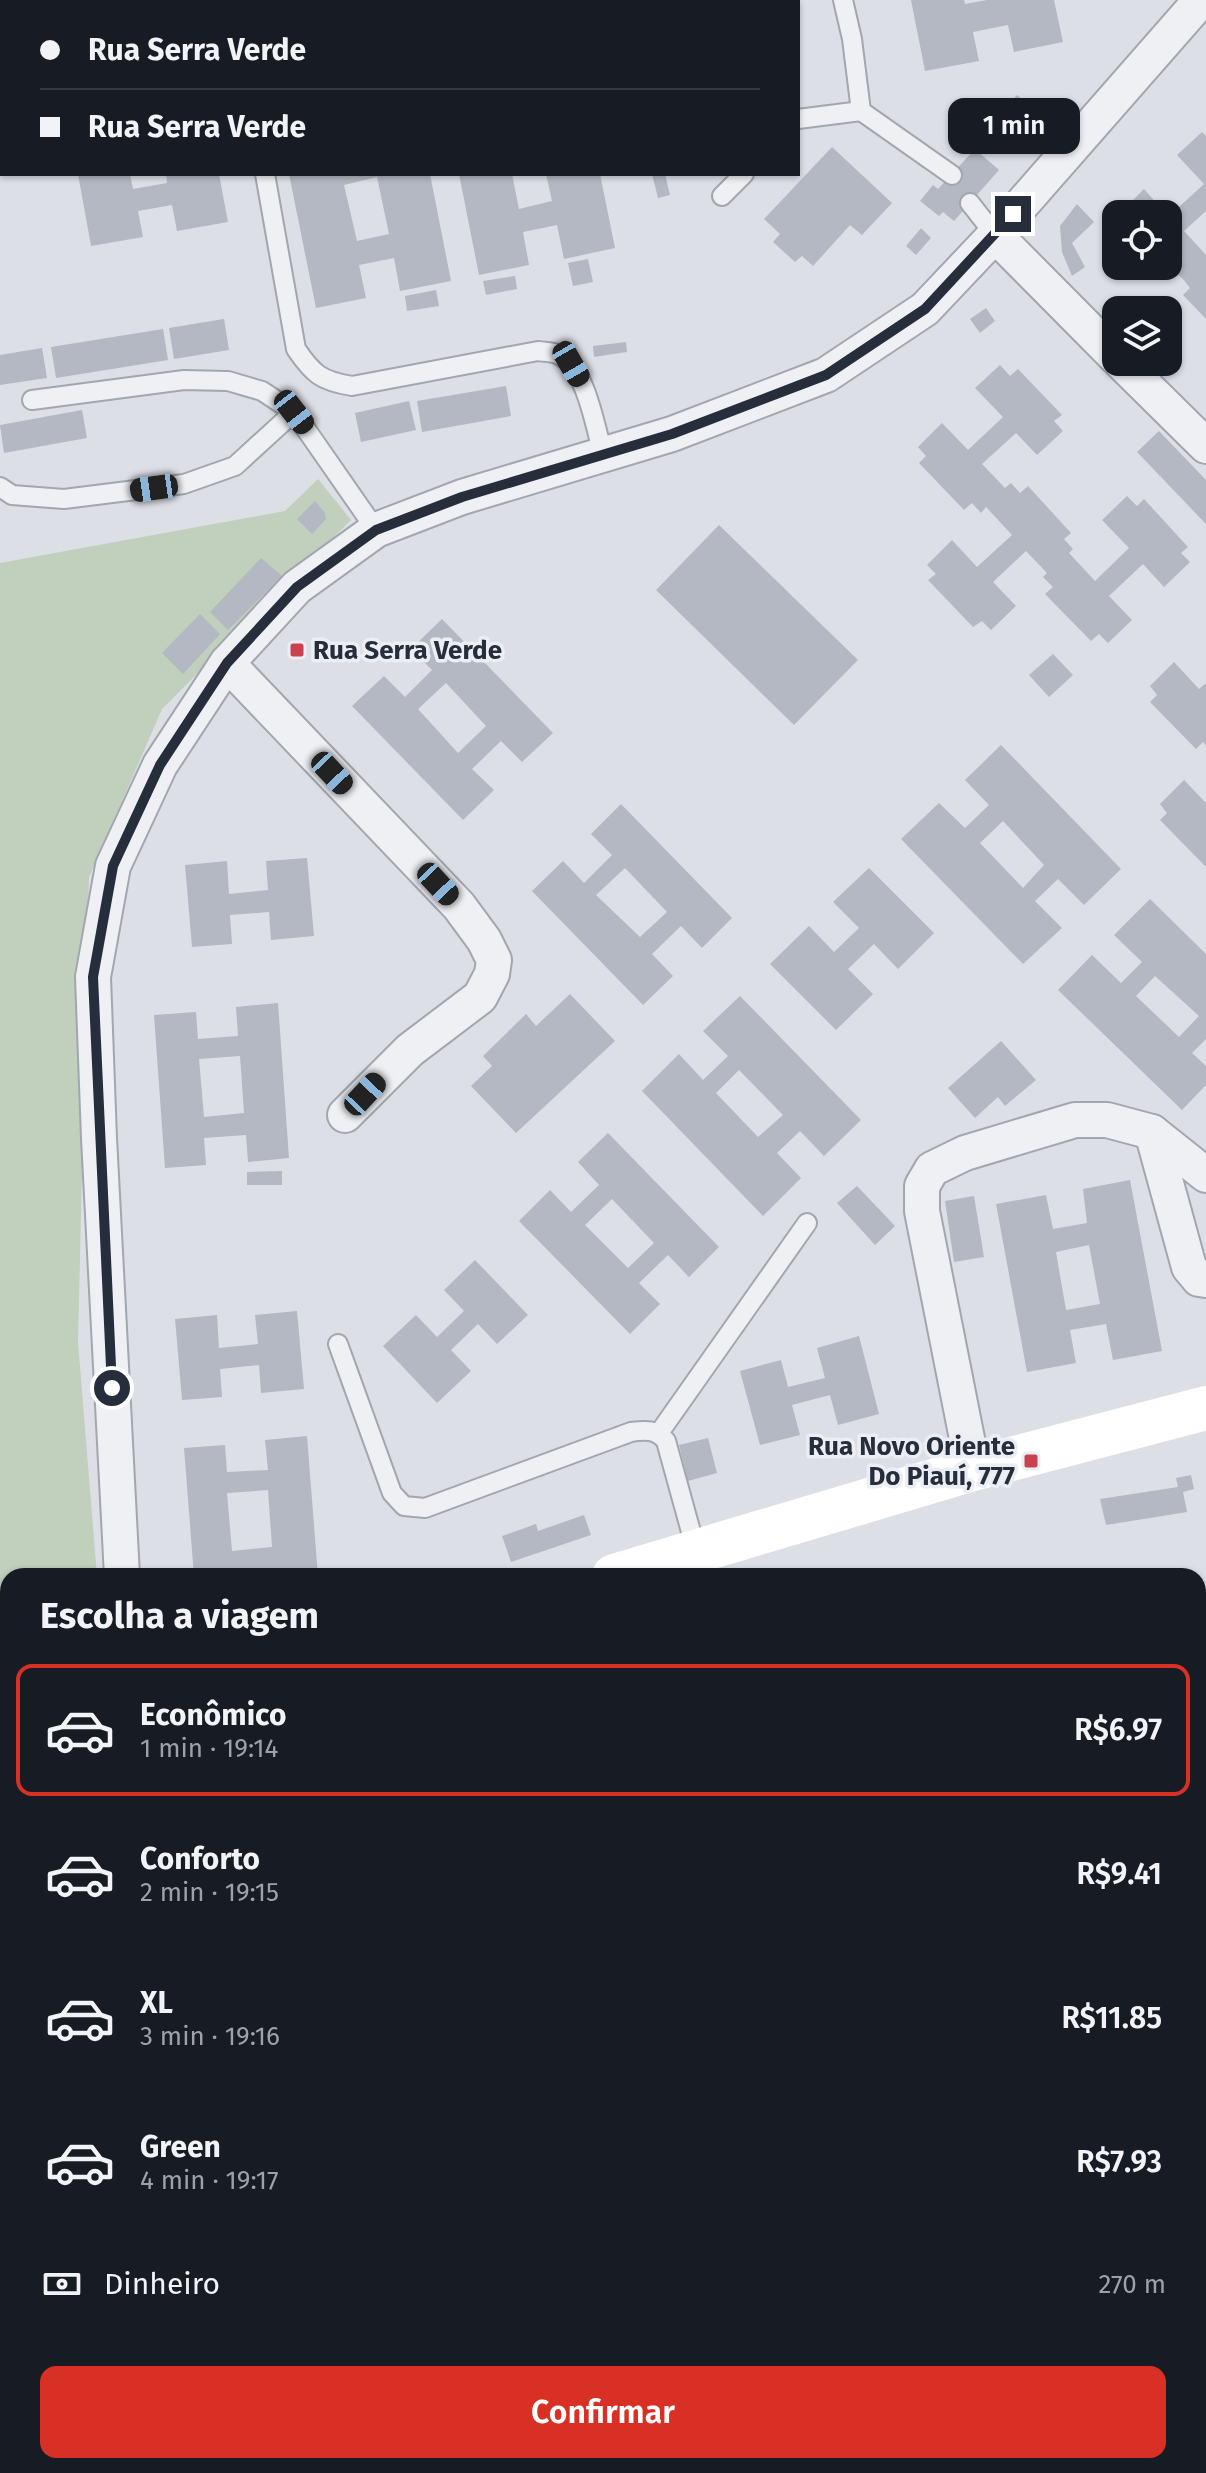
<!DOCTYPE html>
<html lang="pt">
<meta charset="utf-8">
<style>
:root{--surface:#171b24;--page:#20242c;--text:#f1f3f6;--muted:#9ea1a6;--line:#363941;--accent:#d93025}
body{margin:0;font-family:"Fira Sans",sans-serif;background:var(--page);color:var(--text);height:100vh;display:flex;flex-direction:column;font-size:30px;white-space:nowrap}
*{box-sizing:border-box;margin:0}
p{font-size:26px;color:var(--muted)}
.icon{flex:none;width:44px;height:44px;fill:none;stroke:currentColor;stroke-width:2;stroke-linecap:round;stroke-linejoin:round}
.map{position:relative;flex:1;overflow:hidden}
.drawer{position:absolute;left:0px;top:1568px;width:1206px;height:906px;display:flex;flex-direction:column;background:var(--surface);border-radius:24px 24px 0 0;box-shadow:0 2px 6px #0004}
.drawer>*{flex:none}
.banner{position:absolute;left:0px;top:0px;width:800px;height:176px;box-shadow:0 2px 6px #0004;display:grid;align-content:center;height:176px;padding:0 40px;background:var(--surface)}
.buttons{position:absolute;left:1102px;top:200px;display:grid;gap:16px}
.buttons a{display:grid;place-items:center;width:80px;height:80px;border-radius:16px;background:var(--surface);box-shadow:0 2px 6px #0004;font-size:40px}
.end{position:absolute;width:36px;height:36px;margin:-18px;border:10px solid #262d3b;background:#fff;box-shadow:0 0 0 4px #fff}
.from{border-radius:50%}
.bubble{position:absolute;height:56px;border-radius:16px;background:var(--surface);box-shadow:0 2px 6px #0004;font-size:26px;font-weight:600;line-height:56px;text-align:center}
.car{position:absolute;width:24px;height:48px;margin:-24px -12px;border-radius:10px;box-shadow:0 0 6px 2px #0007;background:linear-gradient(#222 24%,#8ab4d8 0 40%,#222 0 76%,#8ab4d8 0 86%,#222 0)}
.banner b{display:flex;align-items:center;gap:28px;height:76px;font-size:30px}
.banner b+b{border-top:2px solid var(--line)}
.banner i{width:20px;height:20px;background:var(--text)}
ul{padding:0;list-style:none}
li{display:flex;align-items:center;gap:24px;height:132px;margin:0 16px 12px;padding:0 24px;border:4px solid transparent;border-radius:16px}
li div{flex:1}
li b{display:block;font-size:30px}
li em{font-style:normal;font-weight:600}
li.selected{border-color:var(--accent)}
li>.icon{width:72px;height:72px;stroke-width:1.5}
h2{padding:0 40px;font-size:36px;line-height:96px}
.pay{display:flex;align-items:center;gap:20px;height:88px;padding:0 40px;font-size:30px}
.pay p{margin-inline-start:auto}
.button{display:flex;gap:16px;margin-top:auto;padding:16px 40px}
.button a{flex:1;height:92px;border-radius:16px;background:var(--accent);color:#fff;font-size:32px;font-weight:600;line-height:92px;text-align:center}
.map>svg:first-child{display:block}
</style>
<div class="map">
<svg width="1206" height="2473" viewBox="0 0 1206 2473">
<rect width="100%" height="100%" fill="#dcdfe6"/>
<path fill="#c1cfbd" d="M 318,479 L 351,520 L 162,709 L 89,877 L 78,1342 L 97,1576 L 8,1576 L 8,1652 L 0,1652 L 0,563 L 285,511 Z"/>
<g fill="#b3b8c2" fill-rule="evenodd">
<path d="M 911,0 L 964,0 L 965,4 L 987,0 L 1054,0 L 1063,42 L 1014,52 L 1008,25 L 973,32 L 979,61 L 925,71 Z"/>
<path d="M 1017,95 L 1035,111 L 1019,129 L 1002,113 Z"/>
<path d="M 1202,132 L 1206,136 L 1206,211 L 1184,231 L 1206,255 L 1206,319 L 1183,295 L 1190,288 L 1183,279 L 1173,270 L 1166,277 L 1155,266 L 1168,266 L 1168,217 L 1204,184 L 1177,155 Z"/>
<path d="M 832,147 L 892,203 L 862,235 L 850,225 L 813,266 L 802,256 L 795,262 L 773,242 L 780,234 L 764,219 Z"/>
<path d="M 975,149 L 999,170 L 954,221 L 943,212 L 939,216 L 920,201 L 933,185 L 938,189 Z"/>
<path d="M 78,174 L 130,174 L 133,189 L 167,183 L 166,174 L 219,174 L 228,222 L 177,231 L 172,205 L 138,211 L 143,237 L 91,246 Z"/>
<path d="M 289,174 L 430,174 L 451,281 L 400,291 L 394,258 L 359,265 L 366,298 L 316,308 ZM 377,177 L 389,234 L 357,241 L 344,185 Z"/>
<path d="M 459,174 L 512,174 L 519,209 L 552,201 L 546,174 L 600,174 L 615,248 L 564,259 L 557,225 L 523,232 L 529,265 L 479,275 Z"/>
<path d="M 652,174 L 665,174 L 670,195 L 658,198 Z"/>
<path d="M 1144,189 L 1166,214 L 1119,214 Z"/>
<path d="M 1077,204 L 1094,222 L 1072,243 L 1085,267 L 1072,276 L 1062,252 L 1060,226 Z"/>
<path d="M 921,228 L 931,238 L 916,255 L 906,246 Z"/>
<path d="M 588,259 L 593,282 L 573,286 L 568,263 Z"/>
<path d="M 515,276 L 517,289 L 486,295 L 483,281 Z"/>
<path d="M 436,290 L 439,306 L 407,311 L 405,296 Z"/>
<path d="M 986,308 L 995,321 L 980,333 L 970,319 Z"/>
<path d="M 224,319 L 229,350 L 174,359 L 169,328 Z"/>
<path d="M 163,329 L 168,360 L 56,378 L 51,347 Z"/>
<path d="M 626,342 L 627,352 L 594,357 L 593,346 Z"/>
<path d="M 42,348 L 47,378 L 0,385 L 0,355 Z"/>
<path d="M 1000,365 L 1010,376 L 1018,369 L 1062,415 L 1054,421 L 1063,431 L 1037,455 L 1016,433 L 982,464 L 1005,488 L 1011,483 L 1020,493 L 1028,486 L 1071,533 L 1064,539 L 1073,549 L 1069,553 L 1095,581 L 1129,548 L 1102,520 L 1127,496 L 1137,506 L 1144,499 L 1188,547 L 1181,553 L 1190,562 L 1164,587 L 1143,564 L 1109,596 L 1132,620 L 1108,643 L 1099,634 L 1091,641 L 1045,594 L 1053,587 L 1043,577 L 1047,573 L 1026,551 L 993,582 L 1016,606 L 991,630 L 982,621 L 973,627 L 928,580 L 936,574 L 927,565 L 952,540 L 977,567 L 1012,535 L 986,507 L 981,513 L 972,503 L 964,510 L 919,463 L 926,456 L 918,447 L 942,423 L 968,450 L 1003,417 L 975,388 Z"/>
<path d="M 506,386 L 511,416 L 422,432 L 417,401 Z"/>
<path d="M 409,401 L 416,430 L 361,442 L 355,413 Z"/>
<path d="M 82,410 L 87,438 L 4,453 L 0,425 Z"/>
<path d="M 1159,431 L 1206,480 L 1206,524 L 1137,452 Z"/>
<path d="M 315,501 L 325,513 L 326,519 L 312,534 L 297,519 Z"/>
<path d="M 719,525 L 858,660 L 794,725 L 656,590 Z"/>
<path d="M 261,558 L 282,576 L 228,630 L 210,612 Z"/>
<path d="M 200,614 L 220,634 L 183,674 L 162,653 Z"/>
<path d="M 442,619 L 553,733 L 522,762 L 501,741 L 472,769 L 494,790 L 463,820 L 352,706 L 384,676 L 405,697 L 432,670 L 411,649 ZM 446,683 L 486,726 L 458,753 L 418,709 Z"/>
<path d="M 1053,654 L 1073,675 L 1049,697 L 1029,675 Z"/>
<path d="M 1174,662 L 1199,689 L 1206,683 L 1206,745 L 1203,742 L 1196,749 L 1150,702 L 1157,695 L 1150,686 Z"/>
<path d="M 1001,745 L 1121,869 L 1084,905 L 1058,879 L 1035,901 L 1062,928 L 1023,964 L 901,839 L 939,803 L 965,828 L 989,805 L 965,780 ZM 1003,821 L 1044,865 L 1023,888 L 980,843 Z"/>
<path d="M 1184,780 L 1206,803 L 1206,867 L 1160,820 L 1167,813 L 1160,804 Z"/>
<path d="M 621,804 L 732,918 L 702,948 L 681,926 L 652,954 L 673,976 L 643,1005 L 532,891 L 563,861 L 584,883 L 612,855 L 591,834 ZM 625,868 L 667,912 L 640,937 L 596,895 Z"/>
<path d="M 307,858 L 314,936 L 271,940 L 269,912 L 230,915 L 232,944 L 192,947 L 185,865 L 227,861 L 229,894 L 268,890 L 266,861 Z"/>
<path d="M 869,868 L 934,933 L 898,969 L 874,944 L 848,969 L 873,994 L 836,1030 L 770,964 L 809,926 L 834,952 L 859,928 L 833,902 Z"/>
<path d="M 1150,899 L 1206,954 L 1206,1039 L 1192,1053 L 1206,1066 L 1206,1085 L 1182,1110 L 1058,990 L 1092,955 L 1121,983 L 1142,962 L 1114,935 ZM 1155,976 L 1199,1016 L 1179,1037 L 1136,996 Z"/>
<path d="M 570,994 L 615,1041 L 516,1133 L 471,1086 L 492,1066 L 483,1056 L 526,1014 L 536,1026 Z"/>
<path d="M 740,996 L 861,1120 L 824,1156 L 800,1131 L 777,1153 L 801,1178 L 763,1216 L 642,1091 L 679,1054 L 703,1080 L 728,1056 L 703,1031 ZM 739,1070 L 783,1115 L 758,1137 L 716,1093 Z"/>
<path d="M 278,1003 L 289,1158 L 248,1162 L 246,1135 L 204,1138 L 206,1165 L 165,1168 L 154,1015 L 196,1012 L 198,1039 L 238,1036 L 236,1007 ZM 240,1056 L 244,1113 L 204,1117 L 199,1059 Z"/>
<path d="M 1001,1041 L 1036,1080 L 1005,1106 L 998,1097 L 975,1118 L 948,1088 Z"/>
<path d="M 608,1133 L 719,1247 L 689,1277 L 668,1255 L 639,1283 L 660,1304 L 630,1334 L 519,1221 L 550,1190 L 571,1212 L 599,1185 L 578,1162 ZM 612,1199 L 654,1243 L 628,1268 L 585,1225 Z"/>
<path d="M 282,1171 L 282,1185 L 247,1185 L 247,1172 Z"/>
<path d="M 1130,1180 L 1162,1351 L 1113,1360 L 1106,1324 L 1070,1330 L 1076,1363 L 1027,1372 L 996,1204 L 1046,1195 L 1053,1229 L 1087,1223 L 1083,1189 ZM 1089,1245 L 1100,1304 L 1066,1310 L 1056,1252 Z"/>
<path d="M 857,1186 L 895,1226 L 875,1245 L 837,1203 Z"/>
<path d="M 974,1196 L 984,1257 L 954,1262 L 945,1201 Z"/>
<path d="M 475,1260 L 528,1315 L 497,1344 L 478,1324 L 451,1350 L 471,1371 L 437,1403 L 383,1346 L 416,1315 L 437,1337 L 464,1311 L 444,1290 Z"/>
<path d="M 297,1311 L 304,1389 L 261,1393 L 259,1365 L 220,1369 L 222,1397 L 182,1400 L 175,1319 L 217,1315 L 219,1348 L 258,1344 L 255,1315 Z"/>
<path d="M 859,1336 L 879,1414 L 838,1425 L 830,1395 L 792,1405 L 800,1435 L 760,1445 L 740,1371 L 781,1360 L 788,1387 L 825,1378 L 817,1348 Z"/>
<path d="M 307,1436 L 318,1576 L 276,1576 L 275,1569 L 234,1571 L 235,1576 L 194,1576 L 184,1448 L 225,1445 L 227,1472 L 268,1470 L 265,1440 ZM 268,1490 L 272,1547 L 232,1551 L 227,1493 Z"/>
<path d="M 708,1438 L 717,1473 L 688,1481 L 679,1445 Z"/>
<path d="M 1191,1475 L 1194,1489 L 1183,1492 L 1187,1512 L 1106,1525 L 1100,1499 L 1178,1487 L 1176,1478 Z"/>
<path d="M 584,1515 L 591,1535 L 511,1562 L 502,1536 L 536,1524 L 538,1531 Z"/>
<path d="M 1198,1879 L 1206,1879 L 1206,1945 L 1198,1943 Z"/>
<path d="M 1198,1948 L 1206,1949 L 1206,2005 L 1201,2004 L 1202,1999 L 1198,1998 Z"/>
<path d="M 1198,2334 L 1206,2334 L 1206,2392 L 1198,2391 Z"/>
<path d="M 1198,2411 L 1206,2412 L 1206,2461 L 1198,2460 Z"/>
<path d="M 455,2466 L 514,2466 L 514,2467 L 494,2473 L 456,2473 Z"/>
<path d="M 771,2466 L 896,2466 L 896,2473 L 767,2473 Z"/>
<path d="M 946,2466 L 991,2469 L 991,2473 L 945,2473 Z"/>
<path d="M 1044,2466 L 1180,2466 L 1179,2473 L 1043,2473 Z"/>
</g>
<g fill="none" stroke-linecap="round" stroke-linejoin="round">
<defs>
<g id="lane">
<path d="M 268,0 L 268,2"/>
<path d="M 778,0 L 778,2"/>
<path d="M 843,0 L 852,39 L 861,111 L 952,175"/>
<path d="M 798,119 L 861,111"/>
<path d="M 265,174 L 296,349 C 313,374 321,381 352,386 L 538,351 C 544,352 552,352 557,354 C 586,366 595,427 603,454"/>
<path d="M 722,196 L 744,174"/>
<path d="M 970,203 L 995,235"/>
<path d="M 32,400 L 184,380 L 228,381 L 262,391 L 294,412 L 376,530"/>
<path d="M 0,487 L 12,495 L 64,499 L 184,484 L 235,466 L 294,412"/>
<path d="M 338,1344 L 392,1493 L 404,1506 L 425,1508 L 631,1432 C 646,1430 656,1429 666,1441 L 696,1550"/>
<path d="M 659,1433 L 807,1223"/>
</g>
<g id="street">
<path d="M 995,235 L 1116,357"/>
<path d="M 1121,362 L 1206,446"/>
<path d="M 227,663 L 459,906 L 484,940 L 494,960 L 492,974 L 480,997 L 410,1050 L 345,1115"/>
<path d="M 1152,1132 L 1189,1267 L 1199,1279 L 1206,1280"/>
<path d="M 973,1469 L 922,1211 L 922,1186 L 932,1169 L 965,1153 L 1075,1120 L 1107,1120 L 1152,1132 L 1206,1175"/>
<path d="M 122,1576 L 99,1138 L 93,977 L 113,866 L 160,765 L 227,663 L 297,587 L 376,530 L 462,497 L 672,434 L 826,375 L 925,309 L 995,235 L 1201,0"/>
<path d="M 1198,1700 L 1206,1698"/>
<path d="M 1198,2287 L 1206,2285"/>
<path d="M 419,2473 L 419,2466"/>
<path d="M 597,2473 L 618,2466"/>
<path d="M 737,2473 L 738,2466"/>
<path d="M 1018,2473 L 1018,2466"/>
</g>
</defs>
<use href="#lane" stroke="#a2a6af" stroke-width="22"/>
<use href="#street" stroke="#a2a6af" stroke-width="38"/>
<use href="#lane" stroke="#eef0f4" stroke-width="18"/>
<use href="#street" stroke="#eef0f4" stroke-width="34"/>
<g stroke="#fff" stroke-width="44">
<path d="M 614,1576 L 973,1469 L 1206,1408"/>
<path d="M 0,1733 L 8,1733"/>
</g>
</g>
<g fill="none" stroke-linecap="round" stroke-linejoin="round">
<path stroke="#262d3b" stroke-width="10" d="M 112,1388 L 93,977 L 113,866 L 160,765 L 227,663 L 297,587 L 376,530 L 462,497 L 672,434 L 826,375 L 925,309 L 1013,214"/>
</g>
<g fill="#ca4150" stroke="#ebeef4" stroke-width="3">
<rect x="289" y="642" width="16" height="16" rx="4"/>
<rect x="1023" y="1453" width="16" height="16" rx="4"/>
</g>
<g text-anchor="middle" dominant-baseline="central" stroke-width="7" stroke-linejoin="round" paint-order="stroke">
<g font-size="26" font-weight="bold" fill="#262d3b" stroke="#ebeef4" text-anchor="start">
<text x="313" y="650">Rua Serra Verde</text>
<text x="1015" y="1446" text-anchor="end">Rua Novo Oriente<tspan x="1015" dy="30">Do Piauí, 777</tspan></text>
</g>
</g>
</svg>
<div class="buttons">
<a><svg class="icon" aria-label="locate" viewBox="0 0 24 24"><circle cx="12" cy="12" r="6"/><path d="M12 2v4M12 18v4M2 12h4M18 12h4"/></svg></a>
<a><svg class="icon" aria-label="layers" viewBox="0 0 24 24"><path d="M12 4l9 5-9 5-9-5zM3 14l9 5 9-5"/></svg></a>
</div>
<i class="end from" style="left:112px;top:1388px"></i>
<i class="end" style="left:1013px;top:214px"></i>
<div class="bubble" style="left:948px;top:98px;width:132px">1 min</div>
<i class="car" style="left:571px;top:364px;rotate:150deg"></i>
<i class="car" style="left:294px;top:412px;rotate:142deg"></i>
<i class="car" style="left:154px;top:488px;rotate:262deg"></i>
<i class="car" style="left:332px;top:773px;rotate:137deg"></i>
<i class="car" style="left:438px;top:884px;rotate:137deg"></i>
<i class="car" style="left:365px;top:1094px;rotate:43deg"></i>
<div class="banner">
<b><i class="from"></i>Rua Serra Verde</b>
<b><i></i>Rua Serra Verde</b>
</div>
<section class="drawer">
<h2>Escolha a viagem</h2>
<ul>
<li class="selected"><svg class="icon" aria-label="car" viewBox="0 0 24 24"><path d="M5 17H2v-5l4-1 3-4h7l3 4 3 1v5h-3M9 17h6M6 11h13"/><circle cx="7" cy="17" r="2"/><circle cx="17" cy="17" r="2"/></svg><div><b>Econômico</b><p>1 min · 19:14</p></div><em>R$6.97</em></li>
<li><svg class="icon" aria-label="car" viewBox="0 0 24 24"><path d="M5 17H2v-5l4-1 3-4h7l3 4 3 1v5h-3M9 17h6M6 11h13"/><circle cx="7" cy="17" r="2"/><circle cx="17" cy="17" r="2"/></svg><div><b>Conforto</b><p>2 min · 19:15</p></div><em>R$9.41</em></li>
<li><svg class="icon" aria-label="car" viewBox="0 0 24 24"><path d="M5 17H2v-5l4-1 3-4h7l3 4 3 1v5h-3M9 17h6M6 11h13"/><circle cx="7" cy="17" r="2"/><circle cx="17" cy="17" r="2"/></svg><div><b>XL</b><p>3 min · 19:16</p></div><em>R$11.85</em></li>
<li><svg class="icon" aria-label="car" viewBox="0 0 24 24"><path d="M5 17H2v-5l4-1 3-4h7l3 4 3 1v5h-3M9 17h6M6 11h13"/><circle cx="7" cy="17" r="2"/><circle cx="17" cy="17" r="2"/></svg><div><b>Green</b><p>4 min · 19:17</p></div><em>R$7.93</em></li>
</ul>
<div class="pay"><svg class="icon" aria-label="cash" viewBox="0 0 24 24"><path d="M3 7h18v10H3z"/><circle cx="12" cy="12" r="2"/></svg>Dinheiro<p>270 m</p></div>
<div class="button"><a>Confirmar</a></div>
</section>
</div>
